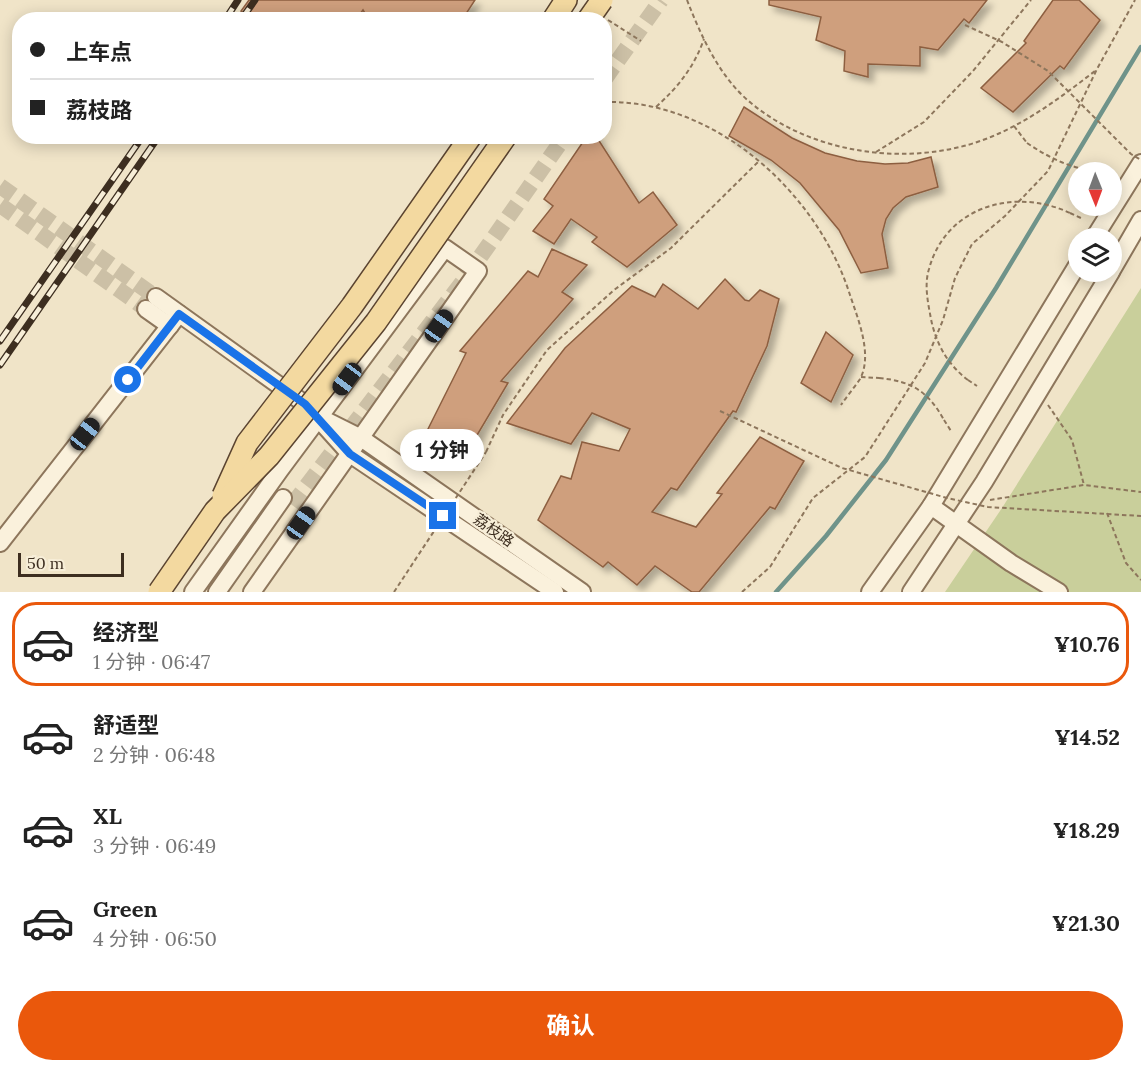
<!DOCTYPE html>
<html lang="zh">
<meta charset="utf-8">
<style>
:root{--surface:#fff;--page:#f2f2f2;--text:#222;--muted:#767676;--line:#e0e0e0;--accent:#ea580c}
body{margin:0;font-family:Lora,"Noto Sans SC",serif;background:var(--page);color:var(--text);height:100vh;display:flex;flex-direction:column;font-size:22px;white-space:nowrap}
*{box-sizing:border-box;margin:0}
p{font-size:20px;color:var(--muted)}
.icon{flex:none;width:33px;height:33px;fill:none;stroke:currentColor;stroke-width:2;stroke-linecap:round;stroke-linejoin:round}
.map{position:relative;height:592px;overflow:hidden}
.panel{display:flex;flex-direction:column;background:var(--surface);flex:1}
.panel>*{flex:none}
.top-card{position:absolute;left:12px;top:12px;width:600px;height:132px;border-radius:24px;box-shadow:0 3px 15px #0003;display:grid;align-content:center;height:132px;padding:0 18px;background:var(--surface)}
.needle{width:39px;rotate:179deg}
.tools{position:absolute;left:1068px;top:162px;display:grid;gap:12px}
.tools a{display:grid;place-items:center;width:54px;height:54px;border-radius:50%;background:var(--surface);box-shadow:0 3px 15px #0003;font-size:30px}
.scale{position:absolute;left:18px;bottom:15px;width:106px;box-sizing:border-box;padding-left:6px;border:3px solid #3d2e20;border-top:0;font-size:16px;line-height:21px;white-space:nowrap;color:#3d2e20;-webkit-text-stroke:4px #f7eed8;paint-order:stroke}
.end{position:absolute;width:27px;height:27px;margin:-14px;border:8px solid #1a73e8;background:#fff;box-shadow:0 0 0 3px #fff}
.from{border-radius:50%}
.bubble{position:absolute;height:42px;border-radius:21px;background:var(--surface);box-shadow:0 3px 15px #0003;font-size:20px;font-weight:700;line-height:42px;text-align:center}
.car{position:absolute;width:18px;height:36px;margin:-18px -9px;border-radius:8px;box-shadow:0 0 4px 2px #0007;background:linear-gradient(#222 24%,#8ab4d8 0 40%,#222 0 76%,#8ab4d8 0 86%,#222 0)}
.top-card b{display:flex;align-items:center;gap:21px;height:57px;font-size:22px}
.top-card b+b{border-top:2px solid var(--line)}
.top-card i{width:15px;height:15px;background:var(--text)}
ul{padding:10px 0 0;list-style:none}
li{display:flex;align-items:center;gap:18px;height:84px;margin:0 12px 9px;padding:0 6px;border:3px solid transparent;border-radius:24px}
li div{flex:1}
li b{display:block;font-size:22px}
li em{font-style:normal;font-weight:700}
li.on{border-color:var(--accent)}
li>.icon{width:54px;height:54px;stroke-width:1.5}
.action{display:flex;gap:12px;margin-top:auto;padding:12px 18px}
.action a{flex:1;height:69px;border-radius:36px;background:var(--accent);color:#fff;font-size:24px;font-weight:700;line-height:69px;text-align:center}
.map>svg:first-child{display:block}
</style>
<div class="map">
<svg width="1141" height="592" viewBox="0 0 1141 592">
<defs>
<filter id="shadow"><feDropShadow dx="5.5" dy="5.5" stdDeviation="3" flood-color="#0004"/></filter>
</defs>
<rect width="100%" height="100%" fill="#f0e4c8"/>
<path fill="#c9cf9b" d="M 1141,288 L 1141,592 L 945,592 L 1002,508 Z"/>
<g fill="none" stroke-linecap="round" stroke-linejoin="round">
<path stroke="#6f938a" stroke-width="4.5" d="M 776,592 L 826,536 L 886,460 L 996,288 L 1141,47"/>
</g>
<g fill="#cf9f7d" stroke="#8d5f41" stroke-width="1.5" filter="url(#shadow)">
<path d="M 249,0 L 475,0 L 462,20 L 369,20 L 363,10 L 356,20 L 253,20 L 241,11 Z"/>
<path d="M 769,0 L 987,0 L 969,23 L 964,19 L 938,50 L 920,47 L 920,66 L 868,64 L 868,77 L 844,71 L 845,51 L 816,40 L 821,17 L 769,5 Z"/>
<path d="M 1053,0 L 1079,0 L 1100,20 L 1064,69 L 1060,66 L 1013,112 L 981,88 L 1026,43 L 1024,41 Z"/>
<path d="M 744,107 L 792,138 L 825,153 L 857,161 L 885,164 L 908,163 L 931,157 L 938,187 L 906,197 L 893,208 L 886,219 L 882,234 L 888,268 L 861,273 L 839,230 L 800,183 L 771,160 L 729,136 Z"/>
<path d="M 587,136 L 596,136 L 639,203 L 653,192 L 677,225 L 627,267 L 592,242 L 597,237 L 571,219 L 554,244 L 533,231 L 553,206 L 544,199 Z"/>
<path d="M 552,249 L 587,265 L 562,292 L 573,299 L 501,381 L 508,383 L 470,447 L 426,433 L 466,353 L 460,351 L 528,271 L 538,277 Z"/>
<path d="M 725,279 L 745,300 L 749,301 L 760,290 L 779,299 L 767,346 L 736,412 L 733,411 L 677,490 L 671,488 L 652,512 L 696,527 L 722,494 L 717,493 L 760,437 L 804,461 L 775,509 L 770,507 L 699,592 L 692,592 L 655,566 L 637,585 L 608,562 L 603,567 L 538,520 L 561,476 L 571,479 L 582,442 L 619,451 L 630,429 L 592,413 L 571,444 L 507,423 L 565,348 L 632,286 L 655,297 L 663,284 L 698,309 Z"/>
<path d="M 826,332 L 853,355 L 831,402 L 801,383 Z"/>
</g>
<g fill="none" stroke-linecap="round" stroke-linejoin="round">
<g stroke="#ccc0a6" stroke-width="16" stroke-dasharray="16 8" stroke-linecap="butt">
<path d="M 604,80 L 661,0"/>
<path d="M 0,186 L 156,297"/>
<path d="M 0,205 L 146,309"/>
<path d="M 292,505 L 464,280 L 565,136"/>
</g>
<defs>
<g id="minor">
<path d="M 1094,238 L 1141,163"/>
<path d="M 1112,270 L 1141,220"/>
<path d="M 156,297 L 305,404 L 350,454 L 555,592"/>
<path d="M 146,309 L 170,326"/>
<path d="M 325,420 L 361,438 L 582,592"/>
<path d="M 931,506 L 1011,563 L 1059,592"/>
<path d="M 0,543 L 179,314"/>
<path d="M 193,592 L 280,470 L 445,248 L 478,271 L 252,592"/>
<path d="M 217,592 L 283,498"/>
<path d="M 870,592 L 931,506 L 1078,264"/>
<path d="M 911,592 L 984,482 L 1111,272"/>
</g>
<path id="major" d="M 553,20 L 566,0"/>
</defs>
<use href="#minor" stroke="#8d765c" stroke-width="20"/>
<use href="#major" stroke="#5b4430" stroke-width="24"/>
<g stroke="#8d765c" stroke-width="2" stroke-dasharray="4.5 3" stroke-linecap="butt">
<path d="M 687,0 C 701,36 720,78 751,103 C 817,158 923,169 1000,133 C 1035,117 1065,94 1095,71"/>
<path d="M 608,20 L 641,41"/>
<path d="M 604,102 C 715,99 818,193 850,295 C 858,319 873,355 860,379 C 854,388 847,396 841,405"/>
<path d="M 656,107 C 679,86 694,67 704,39"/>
<path d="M 1014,126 L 1027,143"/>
<path d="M 876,152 L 924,122 L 973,71 L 1031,0"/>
<path d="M 1095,171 L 1114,172"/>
<path d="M 1070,213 L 1083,219"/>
<path d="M 861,377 L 879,378"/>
<path d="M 968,380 L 977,386"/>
<path d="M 1048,405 L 1072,440 L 1084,485"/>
<path d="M 944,420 L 951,431"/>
<path d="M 486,452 L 503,415 L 547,350 L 614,290 L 671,248 L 760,160"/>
<path d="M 990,500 L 1084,485 L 1141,492"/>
<path d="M 1107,513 L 1126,563 L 1141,580"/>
<path d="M 742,592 L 770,567 L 813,498 L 865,457 L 925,363 L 943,320 L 955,278 L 972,244 L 1005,216 L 1048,171 L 1097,69 L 1135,0"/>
</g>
<use href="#minor" stroke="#faf1dc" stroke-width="16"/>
<use href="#major" stroke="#f3d9a0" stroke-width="21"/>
<defs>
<g id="rail">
<path d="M 225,20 L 238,0"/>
<path d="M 241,20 L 255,0"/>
<path d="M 0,341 L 143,136"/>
<path d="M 0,365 L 159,136"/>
</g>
</defs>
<use href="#rail" stroke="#3d2e20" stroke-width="7"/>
<use href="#rail" stroke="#f7eed8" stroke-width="4.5" stroke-dasharray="14" stroke-linecap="butt"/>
<defs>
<g id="major-bridge">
<path d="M 588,20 L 602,0"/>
<path d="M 223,496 L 247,443 L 352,306 L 471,136"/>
<path d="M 159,592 L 215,511 L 269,456 L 376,322 L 506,136"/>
</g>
</defs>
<use href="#major-bridge" stroke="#5b4430" stroke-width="24" stroke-linecap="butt"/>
<g stroke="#8d765c" stroke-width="2" stroke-dasharray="4.5 3" stroke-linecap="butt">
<path d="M 965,25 L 1002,42 L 1048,71 L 1131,154 L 1141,160"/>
<path d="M 1027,143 C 1048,157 1069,168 1095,171"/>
<path d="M 879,378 C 911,381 928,391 944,420"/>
<path d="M 968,380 C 948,365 936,344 931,319 C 928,303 924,285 929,269 C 946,206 1015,187 1070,213"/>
<path d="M 720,411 L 842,468 L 947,498 L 988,507 L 1141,516"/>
<path d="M 394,592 L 486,452"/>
</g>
<use href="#major-bridge" stroke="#f3d9a0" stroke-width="21"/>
</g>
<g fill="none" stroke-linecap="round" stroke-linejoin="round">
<path stroke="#1a73e8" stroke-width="8" d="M 128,380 L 179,314 L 305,404 L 350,454 L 443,516"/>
</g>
<g text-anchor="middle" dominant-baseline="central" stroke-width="4.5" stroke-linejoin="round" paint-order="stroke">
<g font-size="15" fill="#3d2e20" stroke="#f7eed8">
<text transform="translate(494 530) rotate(35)">荔枝路</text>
</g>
</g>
</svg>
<div class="tools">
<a><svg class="needle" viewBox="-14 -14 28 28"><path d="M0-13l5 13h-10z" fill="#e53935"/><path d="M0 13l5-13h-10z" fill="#767676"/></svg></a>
<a><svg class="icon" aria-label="layers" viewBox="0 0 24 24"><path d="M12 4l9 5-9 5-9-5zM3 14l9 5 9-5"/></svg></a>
</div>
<div class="scale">50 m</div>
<i class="end from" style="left:128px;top:380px"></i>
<i class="end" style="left:443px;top:516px"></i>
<div class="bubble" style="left:400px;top:429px;width:84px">1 分钟</div>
<i class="car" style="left:439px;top:326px;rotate:35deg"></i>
<i class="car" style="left:347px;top:379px;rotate:217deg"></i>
<i class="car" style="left:85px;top:434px;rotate:38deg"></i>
<i class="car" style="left:301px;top:523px;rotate:35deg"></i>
<div class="top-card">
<b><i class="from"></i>上车点</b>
<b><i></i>荔枝路</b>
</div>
</div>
<section class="panel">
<ul>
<li class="on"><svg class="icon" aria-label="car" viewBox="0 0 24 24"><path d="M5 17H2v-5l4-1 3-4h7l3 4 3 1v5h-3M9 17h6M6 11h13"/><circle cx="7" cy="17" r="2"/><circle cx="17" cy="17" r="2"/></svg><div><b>经济型</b><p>1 分钟 · 06:47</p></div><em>¥10.76</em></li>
<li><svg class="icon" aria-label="car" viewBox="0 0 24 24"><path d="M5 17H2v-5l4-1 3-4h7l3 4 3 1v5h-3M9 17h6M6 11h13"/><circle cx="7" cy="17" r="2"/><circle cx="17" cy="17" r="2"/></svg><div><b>舒适型</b><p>2 分钟 · 06:48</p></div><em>¥14.52</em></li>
<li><svg class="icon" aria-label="car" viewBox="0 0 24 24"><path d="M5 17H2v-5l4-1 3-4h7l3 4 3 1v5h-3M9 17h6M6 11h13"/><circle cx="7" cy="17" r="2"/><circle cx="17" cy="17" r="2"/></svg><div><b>XL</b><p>3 分钟 · 06:49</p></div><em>¥18.29</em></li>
<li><svg class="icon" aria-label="car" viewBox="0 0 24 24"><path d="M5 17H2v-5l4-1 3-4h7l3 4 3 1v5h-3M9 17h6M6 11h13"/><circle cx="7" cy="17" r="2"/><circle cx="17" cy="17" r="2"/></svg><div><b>Green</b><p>4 分钟 · 06:50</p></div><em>¥21.30</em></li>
</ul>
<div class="action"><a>确认</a></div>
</section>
